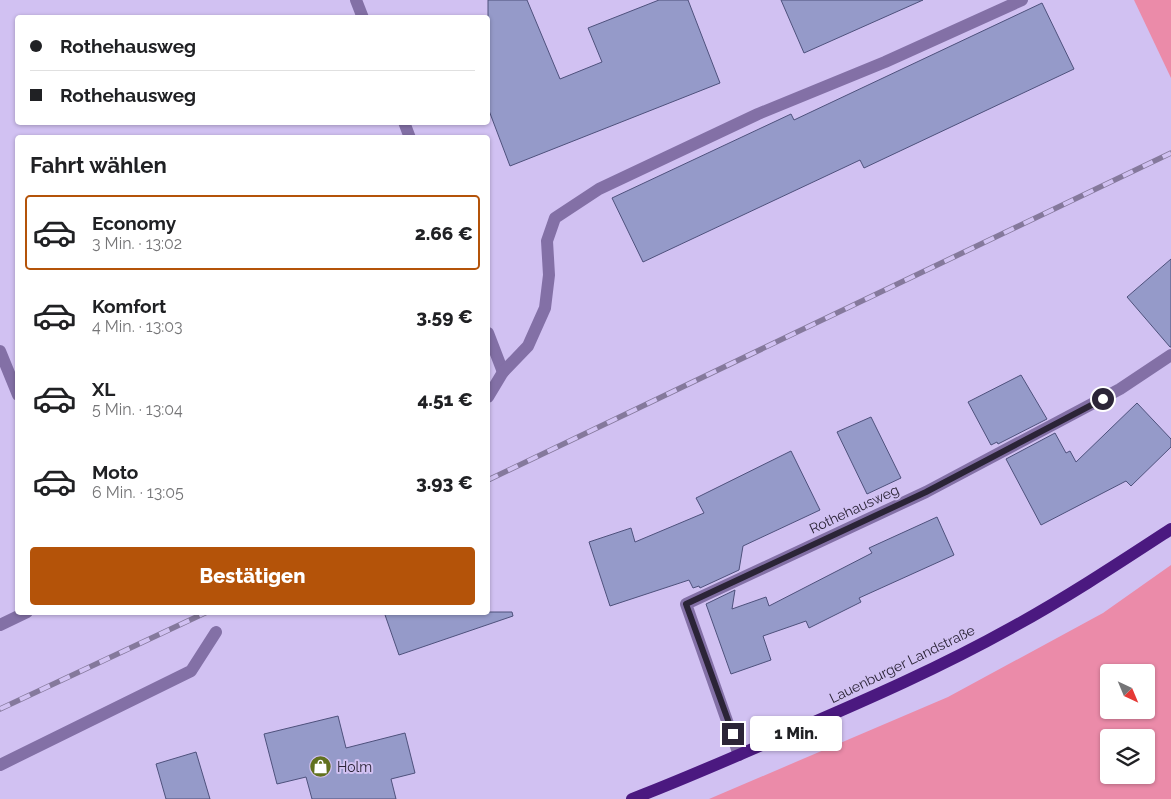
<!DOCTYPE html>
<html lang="de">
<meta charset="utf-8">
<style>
:root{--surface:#fff;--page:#f2f2f2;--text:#202124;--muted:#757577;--line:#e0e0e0;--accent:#b45309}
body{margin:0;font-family:Raleway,sans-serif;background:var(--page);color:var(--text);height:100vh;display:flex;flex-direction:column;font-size:19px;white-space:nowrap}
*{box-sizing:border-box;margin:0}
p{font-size:16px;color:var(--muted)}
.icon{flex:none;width:28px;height:28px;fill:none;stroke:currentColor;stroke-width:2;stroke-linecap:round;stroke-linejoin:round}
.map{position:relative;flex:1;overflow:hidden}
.drawer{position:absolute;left:15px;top:135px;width:475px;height:480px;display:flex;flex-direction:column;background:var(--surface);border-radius:5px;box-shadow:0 1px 4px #0004}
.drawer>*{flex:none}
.hud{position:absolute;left:15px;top:15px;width:475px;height:110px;border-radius:5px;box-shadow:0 1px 4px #0004;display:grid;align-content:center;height:110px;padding:0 15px;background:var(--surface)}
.needle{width:32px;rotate:136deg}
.fabs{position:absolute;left:1100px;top:664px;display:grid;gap:10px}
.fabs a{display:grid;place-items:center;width:55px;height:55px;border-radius:5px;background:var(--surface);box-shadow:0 1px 4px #0004;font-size:25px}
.end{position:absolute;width:22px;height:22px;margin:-11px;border:6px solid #2b2437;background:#fff;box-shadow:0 0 0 2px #fff}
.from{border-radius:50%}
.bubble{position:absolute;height:35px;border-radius:5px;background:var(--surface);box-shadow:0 1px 4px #0004;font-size:16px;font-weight:800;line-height:35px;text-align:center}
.hud b{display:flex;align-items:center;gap:18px;height:48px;font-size:19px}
.hud b+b{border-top:1px solid var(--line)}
.hud i{width:12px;height:12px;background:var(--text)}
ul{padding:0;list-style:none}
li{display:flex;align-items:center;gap:15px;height:75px;margin:0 10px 8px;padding:0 5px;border:2px solid transparent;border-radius:5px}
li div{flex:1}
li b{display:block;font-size:19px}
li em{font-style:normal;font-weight:800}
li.active{border-color:var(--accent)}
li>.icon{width:45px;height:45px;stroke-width:1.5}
h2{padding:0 15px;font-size:22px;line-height:60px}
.primary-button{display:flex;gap:10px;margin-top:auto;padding:10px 15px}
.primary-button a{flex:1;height:58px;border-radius:5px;background:var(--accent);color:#fff;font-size:20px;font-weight:800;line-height:58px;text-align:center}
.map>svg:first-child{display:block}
</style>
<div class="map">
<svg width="1171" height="799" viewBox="0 0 1171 799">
<rect width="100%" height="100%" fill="#d1c1f2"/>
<g fill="#eb8ba9" fill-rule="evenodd">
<path d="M 1134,0 L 1171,0 L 1171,78 Z"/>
<path d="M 1171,565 L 1171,799 L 709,799 L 948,697 L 1103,613 ZM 1109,672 L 1146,672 L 1146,710 L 1109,710 ZM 1109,738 L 1146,738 L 1146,775 L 1109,775 Z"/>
</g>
<g fill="#959ac9" stroke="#4e517c">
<path d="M 488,0 L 527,0 L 560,79 L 602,62 L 588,28 L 659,0 L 688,0 L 720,83 L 510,166 L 488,108 Z"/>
<path d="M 781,0 L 923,0 L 804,53 Z"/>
<path d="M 1042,3 L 1074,69 L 864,168 L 860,160 L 643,262 L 612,198 L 791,114 L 794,120 Z"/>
<path d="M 1171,259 L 1171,347 L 1170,347 L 1127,297 Z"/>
<path d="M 1021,375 L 1047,419 L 998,444 L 997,442 L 991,445 L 968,402 Z"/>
<path d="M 1137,403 L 1171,439 L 1171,447 L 1131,486 L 1126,481 L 1041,525 L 1006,459 L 1055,433 L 1066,453 L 1070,451 L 1076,462 Z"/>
<path d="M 871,417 L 901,478 L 867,494 L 837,432 Z"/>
<path d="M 791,451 L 820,510 L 743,546 L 739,570 L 700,588 L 699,586 L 693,588 L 689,580 L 610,606 L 589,542 L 631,528 L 635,542 L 704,513 L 696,498 Z"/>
<path d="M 937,517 L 954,555 L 859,598 L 861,602 L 809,628 L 806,621 L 763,636 L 771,660 L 731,674 L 706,604 L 735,590 L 732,609 L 766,597 L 769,606 L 872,553 L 869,548 Z"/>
<path d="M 384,612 L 512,612 L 513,616 L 399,655 Z"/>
<path d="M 338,716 L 346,748 L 405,733 L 415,773 L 391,779 L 396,799 L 312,799 L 306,777 L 277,784 L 264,734 Z"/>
<path d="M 196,752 L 210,799 L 166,799 L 156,764 Z"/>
</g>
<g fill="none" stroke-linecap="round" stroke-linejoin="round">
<g stroke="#8370a6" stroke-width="12">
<path d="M 356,0 L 363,18"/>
<path d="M 404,122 L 410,138"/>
<path d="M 488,333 L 503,372"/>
<path d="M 0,351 L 18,395"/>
<path d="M 488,397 L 503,372 L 528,346 L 545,308 L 549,275 L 547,241 L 555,218 L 599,189 L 758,114 L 885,62 L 1022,0"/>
<path d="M 0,625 L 27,612"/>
<path d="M 739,755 L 686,604 L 926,492 L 1120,389 L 1171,355"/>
<path d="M 0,765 L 191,671 L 216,632"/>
</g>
<path stroke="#4b1980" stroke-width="12" d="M 632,799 C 687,778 741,754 796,730 C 868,699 941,667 1011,628 C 1066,598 1119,563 1171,529"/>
<defs>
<g id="rail">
<path d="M 488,480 L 1171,153"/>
<path d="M 0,709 L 207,612"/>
</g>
</defs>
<use href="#rail" stroke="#85799c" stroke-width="5.5"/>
<use href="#rail" stroke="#d1c1f2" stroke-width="4" stroke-dasharray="11" stroke-linecap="butt"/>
</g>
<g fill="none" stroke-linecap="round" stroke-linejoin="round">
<path stroke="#2b2437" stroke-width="6" d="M 733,734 L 686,604 L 926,492 L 1103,399"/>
</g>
<defs>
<symbol id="shop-disc" viewBox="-11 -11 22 22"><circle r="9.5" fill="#61711e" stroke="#d1c1f2"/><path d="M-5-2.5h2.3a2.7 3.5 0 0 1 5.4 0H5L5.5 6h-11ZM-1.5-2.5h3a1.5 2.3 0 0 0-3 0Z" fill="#fff"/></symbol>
</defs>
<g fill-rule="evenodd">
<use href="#shop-disc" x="308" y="754" width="25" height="25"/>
</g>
<g text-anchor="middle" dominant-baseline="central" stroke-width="4" stroke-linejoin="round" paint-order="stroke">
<g font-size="14" fill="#2b2437" stroke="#d1c1f2">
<text transform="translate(854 509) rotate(-25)">Rothehausweg</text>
<text transform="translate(902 664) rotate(-26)">Lauenburger Landstraße</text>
</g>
<g font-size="14" fill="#2b2437" stroke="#d1c1f2" text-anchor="start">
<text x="337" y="767">Holm</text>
</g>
</g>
</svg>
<div class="fabs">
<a><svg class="needle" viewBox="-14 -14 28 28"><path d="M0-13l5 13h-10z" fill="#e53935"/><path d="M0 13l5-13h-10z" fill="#757577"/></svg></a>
<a><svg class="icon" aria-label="layers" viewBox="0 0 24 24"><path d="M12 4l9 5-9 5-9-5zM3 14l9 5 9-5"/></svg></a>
</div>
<i class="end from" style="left:1103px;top:399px"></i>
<i class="end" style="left:733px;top:734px"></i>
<div class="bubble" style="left:750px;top:716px;width:92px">1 Min.</div>
<div class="hud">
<b><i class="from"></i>Rothehausweg</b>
<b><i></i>Rothehausweg</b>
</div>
<section class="drawer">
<h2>Fahrt wählen</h2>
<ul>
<li class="active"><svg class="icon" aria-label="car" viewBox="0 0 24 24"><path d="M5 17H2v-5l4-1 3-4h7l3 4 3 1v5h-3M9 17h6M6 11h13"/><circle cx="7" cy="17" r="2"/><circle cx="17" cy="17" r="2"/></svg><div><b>Economy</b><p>3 Min. · 13:02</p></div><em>2.66 €</em></li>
<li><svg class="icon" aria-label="car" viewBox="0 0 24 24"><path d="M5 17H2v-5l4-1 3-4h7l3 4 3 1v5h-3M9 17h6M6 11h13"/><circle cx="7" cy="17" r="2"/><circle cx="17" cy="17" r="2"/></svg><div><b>Komfort</b><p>4 Min. · 13:03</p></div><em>3.59 €</em></li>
<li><svg class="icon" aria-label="car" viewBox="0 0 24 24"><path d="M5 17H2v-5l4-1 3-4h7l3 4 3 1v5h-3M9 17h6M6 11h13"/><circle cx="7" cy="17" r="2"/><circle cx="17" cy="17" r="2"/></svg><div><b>XL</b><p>5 Min. · 13:04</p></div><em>4.51 €</em></li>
<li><svg class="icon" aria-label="car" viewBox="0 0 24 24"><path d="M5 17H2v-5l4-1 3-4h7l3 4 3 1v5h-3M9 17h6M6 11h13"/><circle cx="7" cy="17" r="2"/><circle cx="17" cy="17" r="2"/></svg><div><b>Moto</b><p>6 Min. · 13:05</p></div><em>3.93 €</em></li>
</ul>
<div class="primary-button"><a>Bestätigen</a></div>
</section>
</div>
